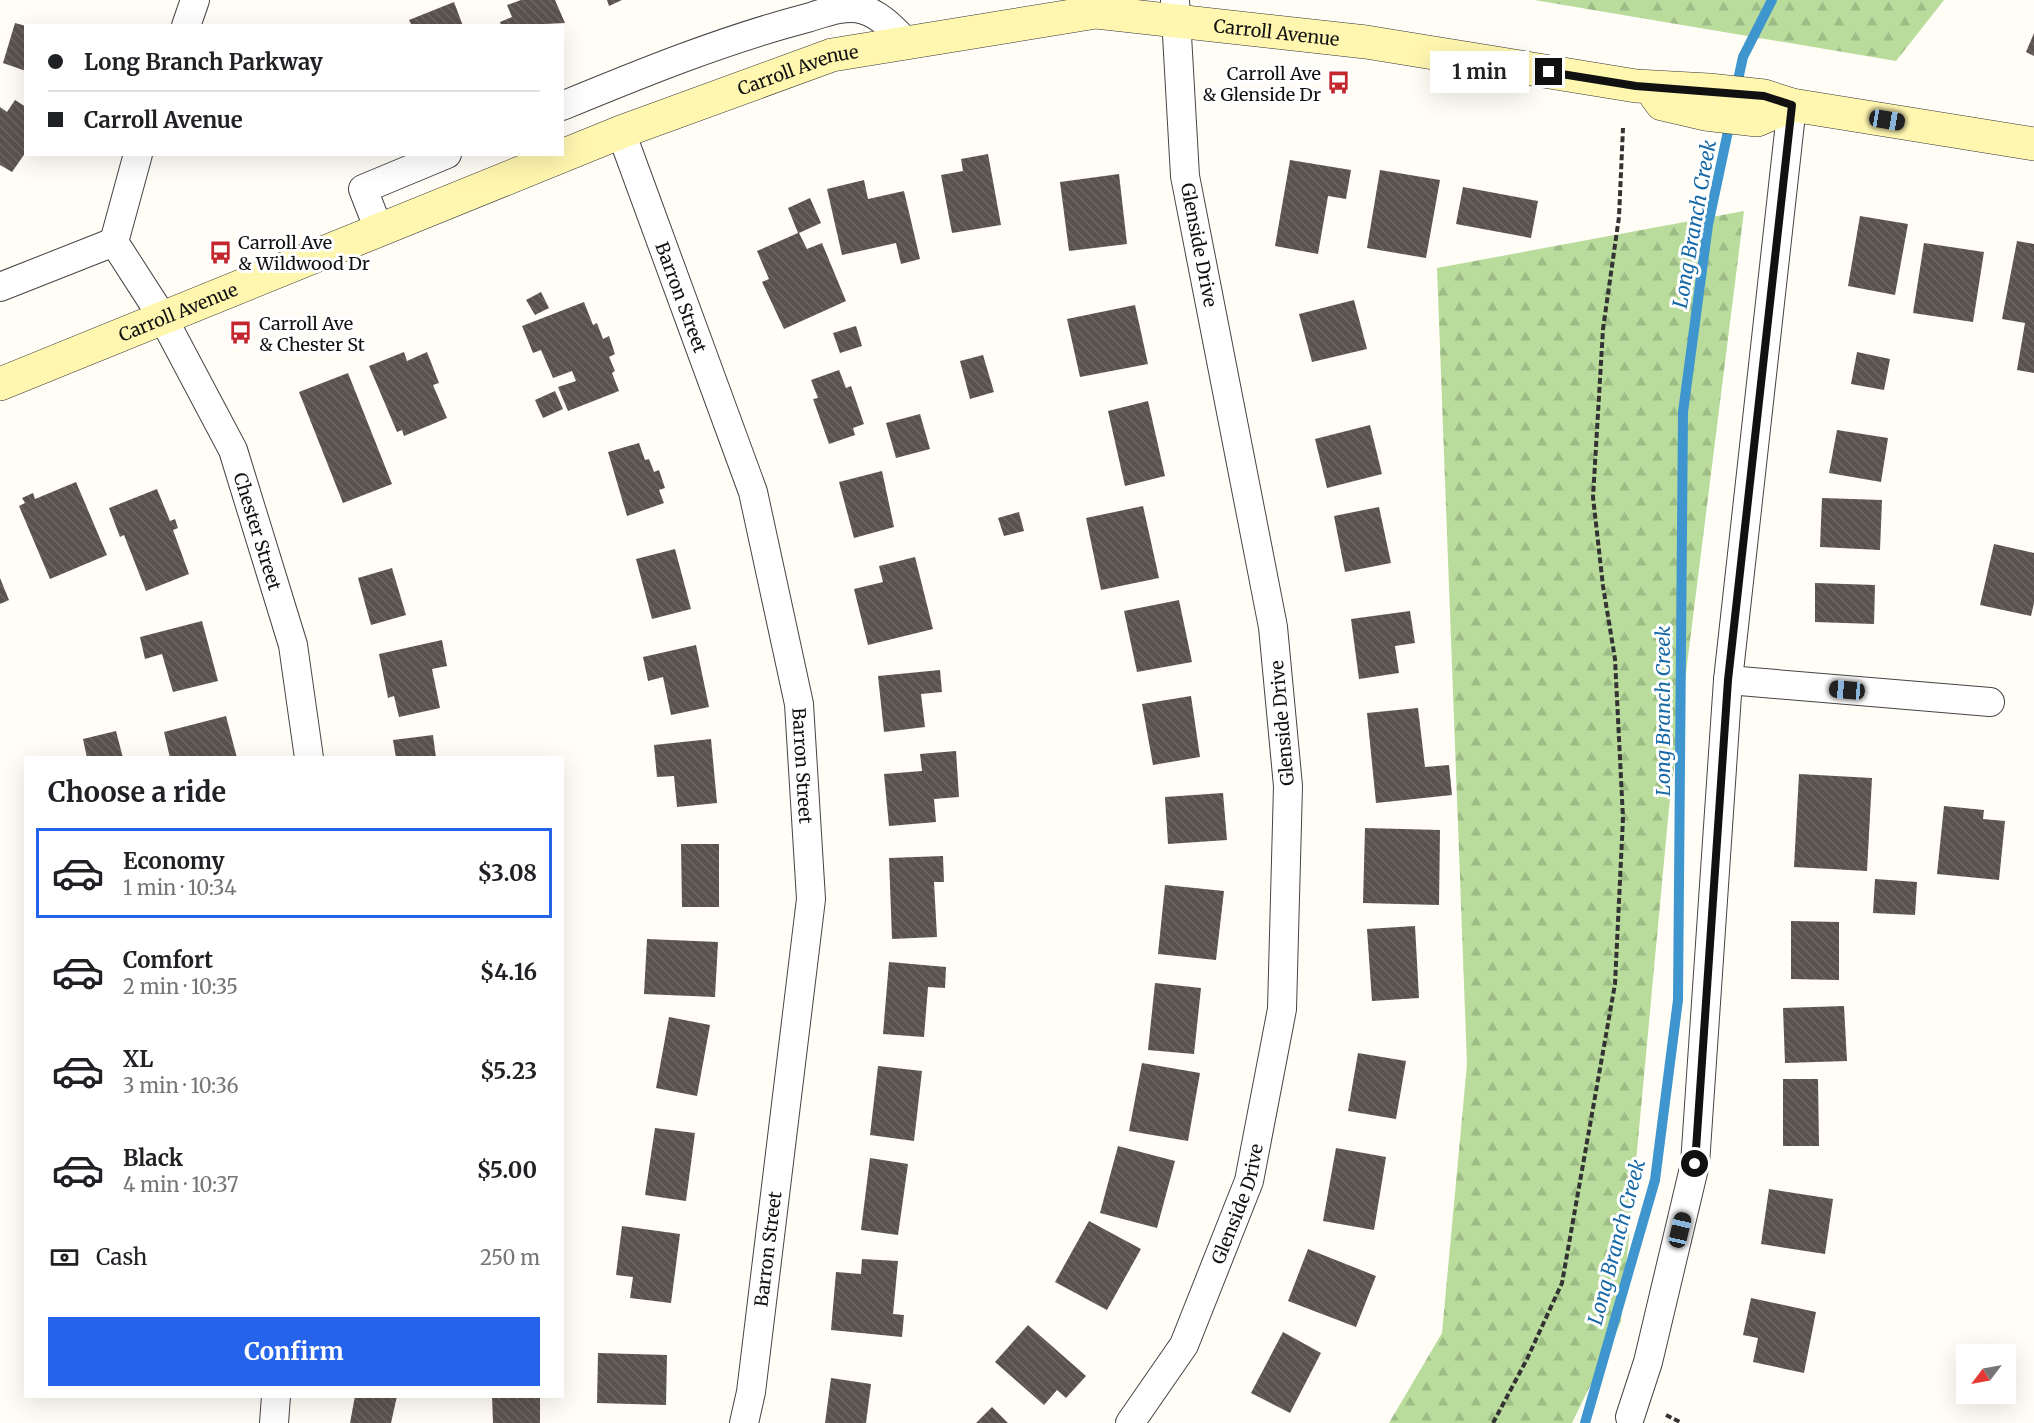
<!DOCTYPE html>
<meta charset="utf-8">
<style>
:root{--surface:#fff;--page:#f2f2f2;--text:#202124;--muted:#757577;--line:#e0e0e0;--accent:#2563eb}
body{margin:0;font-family:Merriweather,serif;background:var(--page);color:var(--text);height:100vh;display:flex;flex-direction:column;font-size:22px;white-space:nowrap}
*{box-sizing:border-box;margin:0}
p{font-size:20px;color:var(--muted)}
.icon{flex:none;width:33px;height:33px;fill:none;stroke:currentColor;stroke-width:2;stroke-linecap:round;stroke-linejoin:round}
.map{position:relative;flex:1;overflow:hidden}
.drawer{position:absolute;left:24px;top:756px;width:540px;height:642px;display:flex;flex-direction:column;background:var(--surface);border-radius:0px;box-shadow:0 6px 24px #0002}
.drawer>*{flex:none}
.hud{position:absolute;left:24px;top:24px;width:540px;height:132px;border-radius:0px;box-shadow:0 6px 24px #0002;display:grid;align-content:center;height:132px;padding:0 24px;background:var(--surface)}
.needle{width:39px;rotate:238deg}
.fabs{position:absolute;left:1956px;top:1344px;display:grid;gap:12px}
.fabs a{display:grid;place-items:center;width:60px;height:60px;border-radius:0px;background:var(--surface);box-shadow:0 6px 24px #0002;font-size:30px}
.end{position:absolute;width:27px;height:27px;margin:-14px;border:8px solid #111;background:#fff;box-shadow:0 0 0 3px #fff}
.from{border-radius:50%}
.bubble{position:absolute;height:42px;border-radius:0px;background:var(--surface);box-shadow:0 6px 24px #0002;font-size:20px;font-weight:700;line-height:42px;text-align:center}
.car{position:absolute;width:18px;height:36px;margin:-18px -9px;border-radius:8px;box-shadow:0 0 4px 2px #0007;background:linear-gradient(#222 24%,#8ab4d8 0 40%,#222 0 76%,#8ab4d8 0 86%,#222 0)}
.hud b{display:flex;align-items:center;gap:21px;height:57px;font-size:22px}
.hud b+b{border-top:2px solid var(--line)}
.hud i{width:15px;height:15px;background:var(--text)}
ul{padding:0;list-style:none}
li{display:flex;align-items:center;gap:18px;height:90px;margin:0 12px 9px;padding:0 12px;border:3px solid transparent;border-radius:0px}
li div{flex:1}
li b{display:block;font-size:22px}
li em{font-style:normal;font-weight:700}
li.current{border-color:var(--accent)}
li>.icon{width:54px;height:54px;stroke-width:1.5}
h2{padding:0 24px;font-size:27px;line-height:72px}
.pay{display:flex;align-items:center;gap:15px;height:66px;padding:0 24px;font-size:22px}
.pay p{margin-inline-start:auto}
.primary-button{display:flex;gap:12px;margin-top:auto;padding:12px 24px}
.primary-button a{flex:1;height:69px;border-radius:0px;background:var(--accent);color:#fff;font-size:24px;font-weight:700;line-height:69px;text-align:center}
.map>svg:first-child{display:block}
</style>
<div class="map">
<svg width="2034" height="1423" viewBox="0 0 2034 1423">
<defs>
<pattern id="forest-firs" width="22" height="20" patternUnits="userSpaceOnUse" patternTransform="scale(1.5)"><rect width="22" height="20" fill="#b9dc9c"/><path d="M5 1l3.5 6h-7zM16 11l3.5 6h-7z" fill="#9ebc85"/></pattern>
<pattern id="building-back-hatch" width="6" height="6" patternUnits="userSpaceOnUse" patternTransform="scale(1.5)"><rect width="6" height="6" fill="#5a524d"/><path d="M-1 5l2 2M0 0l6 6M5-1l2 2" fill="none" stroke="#6d6662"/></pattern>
</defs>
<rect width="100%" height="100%" fill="#fffdf5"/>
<g fill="url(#forest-firs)">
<path d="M 1534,0 L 1944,0 L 1896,61 Z"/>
<path d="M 1744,211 L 1669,808 L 1621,1322 L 1572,1423 L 1389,1423 L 1442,1333 L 1467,1064 L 1437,268 Z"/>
</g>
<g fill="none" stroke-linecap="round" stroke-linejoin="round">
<g stroke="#3f96cf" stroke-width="10">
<path d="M 1736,89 L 1743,57 L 1772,0"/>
<path d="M 1585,1423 L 1655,1180 L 1678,1000 L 1683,412 L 1708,225 L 1730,122"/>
</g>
</g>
<g fill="url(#building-back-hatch)">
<path d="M 521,0 L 555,0 L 565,23 L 501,26 L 500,22 L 512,17 L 507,5 Z"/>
<path d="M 607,0 L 622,0 L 609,6 Z"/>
<path d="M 454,2 L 463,26 L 412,26 L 409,20 Z"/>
<path d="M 15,23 L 26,26 L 26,71 L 3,63 Z"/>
<path d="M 2034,33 L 2034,56 L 2026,52 Z"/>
<path d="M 15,100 L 26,107 L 26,152 L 12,172 L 0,165 L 0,107 L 7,112 Z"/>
<path d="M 988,154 L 1001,225 L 952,233 L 941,175 L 963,171 L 961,159 Z"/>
<path d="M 1290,160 L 1351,170 L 1346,199 L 1328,196 L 1318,254 L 1275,246 Z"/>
<path d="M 1380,170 L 1440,180 L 1426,258 L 1367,248 Z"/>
<path d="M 1119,174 L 1127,244 L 1069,251 L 1060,182 Z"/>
<path d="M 864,180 L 868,199 L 904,191 L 920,259 L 901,264 L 896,243 L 842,255 L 827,189 Z"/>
<path d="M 1463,187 L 1538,201 L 1531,238 L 1456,224 Z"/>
<path d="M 810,198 L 821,223 L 799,233 L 807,249 L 822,243 L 846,301 L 784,329 L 762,282 L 769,279 L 757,251 L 798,233 L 788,208 Z"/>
<path d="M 1860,216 L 1908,224 L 1895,295 L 1848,286 Z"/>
<path d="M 2017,241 L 2034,244 L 2034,373 L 2017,370 L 2025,323 L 2002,319 Z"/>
<path d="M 1924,243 L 1984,252 L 1973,322 L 1913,313 Z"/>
<path d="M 541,292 L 549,308 L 535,315 L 526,300 Z"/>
<path d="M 1354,300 L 1367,349 L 1312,362 L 1299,314 Z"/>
<path d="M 584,302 L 593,325 L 597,323 L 603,339 L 609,336 L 615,354 L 609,357 L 615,371 L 612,373 L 619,391 L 568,411 L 558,387 L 576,381 L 572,371 L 553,378 L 541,350 L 533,353 L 522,326 Z"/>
<path d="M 1135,305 L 1148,364 L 1080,377 L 1067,319 Z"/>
<path d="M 856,326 L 862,346 L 840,353 L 833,333 Z"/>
<path d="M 404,352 L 407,361 L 427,352 L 439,383 L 433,385 L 447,418 L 404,436 L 402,430 L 397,432 L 369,366 Z"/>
<path d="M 1857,352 L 1890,359 L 1884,390 L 1851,384 Z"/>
<path d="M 983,355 L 994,392 L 970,399 L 960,361 Z"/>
<path d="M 839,370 L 846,388 L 851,386 L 864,424 L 853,428 L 855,435 L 829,444 L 813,399 L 818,398 L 811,380 Z"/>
<path d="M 348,373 L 392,484 L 343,503 L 299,392 Z"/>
<path d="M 555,391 L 563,409 L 543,418 L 535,400 Z"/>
<path d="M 1148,401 L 1165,476 L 1125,486 L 1108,411 Z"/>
<path d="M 920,414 L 930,449 L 896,458 L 886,423 Z"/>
<path d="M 1370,425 L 1382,474 L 1327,488 L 1315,439 Z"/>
<path d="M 1837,430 L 1888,438 L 1881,482 L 1829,473 Z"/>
<path d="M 639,443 L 645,460 L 649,459 L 654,472 L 659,470 L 665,488 L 659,490 L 664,503 L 627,516 L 608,452 Z"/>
<path d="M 882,471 L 894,527 L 854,538 L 839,482 Z"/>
<path d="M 76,482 L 107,555 L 50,579 L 19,506 L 25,503 L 22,498 L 33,493 L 35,499 Z"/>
<path d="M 157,489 L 170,521 L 175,519 L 178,528 L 173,530 L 189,574 L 146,591 L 124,535 L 120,537 L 109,508 Z"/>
<path d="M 1822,498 L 1882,500 L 1880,550 L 1820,547 Z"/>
<path d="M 1143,506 L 1159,578 L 1101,590 L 1086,518 Z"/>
<path d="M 1379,507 L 1391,563 L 1345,572 L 1334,516 Z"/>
<path d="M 1019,512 L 1024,531 L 1004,536 L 998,518 Z"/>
<path d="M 1994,544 L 2034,553 L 2034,603 L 2031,616 L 1980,605 Z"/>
<path d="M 675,549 L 691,609 L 652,619 L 636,559 Z"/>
<path d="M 915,557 L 933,629 L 868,645 L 854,589 L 883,582 L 879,566 Z"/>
<path d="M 392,568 L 406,615 L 371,625 L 358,578 Z"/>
<path d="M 0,578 L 9,600 L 0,604 Z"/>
<path d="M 1815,583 L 1875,585 L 1874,624 L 1815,622 Z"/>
<path d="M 1179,600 L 1192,662 L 1137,672 L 1124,611 Z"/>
<path d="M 1410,611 L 1415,643 L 1395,646 L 1399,673 L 1359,679 L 1351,619 Z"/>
<path d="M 202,621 L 218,681 L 173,692 L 162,654 L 145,659 L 140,637 Z"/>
<path d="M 442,640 L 447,666 L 432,669 L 440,708 L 399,717 L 394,696 L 388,698 L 379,654 Z"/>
<path d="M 696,645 L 709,707 L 671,715 L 663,677 L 648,681 L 643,657 Z"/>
<path d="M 940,670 L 942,692 L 921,694 L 925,727 L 884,732 L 878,676 Z"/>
<path d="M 1191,696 L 1200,757 L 1153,765 L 1142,704 Z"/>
<path d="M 1418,708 L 1425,767 L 1449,765 L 1452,795 L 1376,803 L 1367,713 Z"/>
<path d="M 226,716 L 237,758 L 170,758 L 164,732 Z"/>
<path d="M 116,731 L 123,758 L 87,758 L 83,739 Z"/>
<path d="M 433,735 L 436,758 L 396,758 L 393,740 Z"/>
<path d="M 711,739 L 717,803 L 677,807 L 674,776 L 657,777 L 654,745 Z"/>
<path d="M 956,751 L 959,797 L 934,799 L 936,822 L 889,826 L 884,774 L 922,771 L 920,754 Z"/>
<path d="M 1799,774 L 1872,778 L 1867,871 L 1794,867 Z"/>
<path d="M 1223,793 L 1227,840 L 1168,844 L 1165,797 Z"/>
<path d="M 1944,806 L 1984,810 L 1983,819 L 2005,821 L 1999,880 L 1937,874 Z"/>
<path d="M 1365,828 L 1440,830 L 1439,905 L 1363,903 Z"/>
<path d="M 681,844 L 719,844 L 719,907 L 682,907 Z"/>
<path d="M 943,856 L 944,882 L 934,882 L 937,937 L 892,939 L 889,858 Z"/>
<path d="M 1875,879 L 1917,882 L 1915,915 L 1873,913 Z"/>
<path d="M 1165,885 L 1224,891 L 1216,960 L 1158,954 Z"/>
<path d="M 1791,921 L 1839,922 L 1839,980 L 1791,979 Z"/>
<path d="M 1415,926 L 1419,998 L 1372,1001 L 1367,929 Z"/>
<path d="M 647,939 L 718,942 L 715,997 L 644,994 Z"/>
<path d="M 889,962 L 946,967 L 945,988 L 928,987 L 924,1037 L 883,1034 Z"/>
<path d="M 1155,983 L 1201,988 L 1194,1054 L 1148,1050 Z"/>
<path d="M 1844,1006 L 1847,1061 L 1785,1063 L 1783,1008 Z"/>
<path d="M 669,1017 L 710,1025 L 697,1096 L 656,1088 Z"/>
<path d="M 1358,1053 L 1406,1061 L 1396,1119 L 1348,1111 Z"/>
<path d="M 1142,1063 L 1200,1073 L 1188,1141 L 1129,1131 Z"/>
<path d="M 878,1066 L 922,1071 L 914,1141 L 870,1135 Z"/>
<path d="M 1783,1079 L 1818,1079 L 1819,1146 L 1783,1146 Z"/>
<path d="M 655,1128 L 695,1133 L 686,1201 L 645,1195 Z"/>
<path d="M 1118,1146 L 1175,1161 L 1157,1228 L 1100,1213 Z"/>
<path d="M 1336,1148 L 1386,1157 L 1374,1230 L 1323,1221 Z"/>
<path d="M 870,1158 L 908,1164 L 898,1235 L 861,1230 Z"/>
<path d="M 1769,1189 L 1833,1199 L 1825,1254 L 1761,1244 Z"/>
<path d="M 1089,1221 L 1141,1249 L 1107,1310 L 1055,1282 Z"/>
<path d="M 622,1226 L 680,1234 L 671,1303 L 630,1298 L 633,1277 L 616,1275 Z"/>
<path d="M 1308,1249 L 1376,1276 L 1356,1327 L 1288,1301 Z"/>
<path d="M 862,1259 L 898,1261 L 893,1314 L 904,1315 L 902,1337 L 831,1330 L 836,1272 L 861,1274 Z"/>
<path d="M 1751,1298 L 1816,1312 L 1804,1373 L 1753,1362 L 1758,1338 L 1743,1335 Z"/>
<path d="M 1028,1325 L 1086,1376 L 1066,1398 L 1057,1390 L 1044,1405 L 995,1362 Z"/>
<path d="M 1283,1332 L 1321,1353 L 1290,1413 L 1251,1393 Z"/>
<path d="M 598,1353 L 667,1355 L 666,1405 L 597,1403 Z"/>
<path d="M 831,1378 L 871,1384 L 866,1423 L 825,1423 Z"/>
<path d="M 355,1396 L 397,1396 L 391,1423 L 350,1423 Z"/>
<path d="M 492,1396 L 540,1396 L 540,1423 L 493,1423 Z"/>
<path d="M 992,1407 L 1008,1423 L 976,1423 Z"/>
</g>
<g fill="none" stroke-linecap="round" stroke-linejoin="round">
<defs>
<g id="street">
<path d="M 186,26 L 195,0"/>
<path d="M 562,106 C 642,73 723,40 807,18 C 824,13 846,4 864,10 C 881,15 895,31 907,43"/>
<path id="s1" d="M 621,132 L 753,492 L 799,704 L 811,899 L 751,1392 L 744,1423"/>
<path id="s2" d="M 138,154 L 114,242 L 163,318 L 233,450 L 293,645 L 309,758"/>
<path d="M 379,230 L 363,189 L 447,154"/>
<path d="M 0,287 L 114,242"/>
<path d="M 1728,680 L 1990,702"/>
<path d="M 1630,1417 L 1648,1362 L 1695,1164 L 1728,680 L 1792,105"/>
<path d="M 274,1423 L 276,1396"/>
<path id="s3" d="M 1130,1423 L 1184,1345 L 1249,1181 L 1282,1009 L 1288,786 L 1273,627 L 1185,176 L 1175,0"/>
</g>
<g id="secondary">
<path d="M 1656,96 L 1662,104 L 1705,114 L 1757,120 L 1792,105"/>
<path id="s4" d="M 0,384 L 621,132 L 832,55 L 1096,12 L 1366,42 L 1636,86 L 1709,90 L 1764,96 L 1792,105 L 2034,144"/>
</g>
</defs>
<use href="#street" stroke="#444" stroke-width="30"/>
<use href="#secondary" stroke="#333" stroke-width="34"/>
<g stroke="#333" stroke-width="4" stroke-dasharray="6 3" stroke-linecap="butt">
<path d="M 1666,1415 L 1682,1423"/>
<path d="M 1493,1423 L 1527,1359 L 1562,1283 L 1615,984 L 1623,818 L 1615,659 L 1603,586 L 1593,497 L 1603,329 L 1619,217 L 1623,128"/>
</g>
<use href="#street" stroke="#fff" stroke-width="28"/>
<use href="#secondary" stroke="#fff6b0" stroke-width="33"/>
</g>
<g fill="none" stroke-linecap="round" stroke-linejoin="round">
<path stroke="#111" stroke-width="8" d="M 1549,72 L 1636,86 L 1764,96 L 1792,105 L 1728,680 L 1695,1164"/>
</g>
<defs>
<symbol id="bus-bare" viewBox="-9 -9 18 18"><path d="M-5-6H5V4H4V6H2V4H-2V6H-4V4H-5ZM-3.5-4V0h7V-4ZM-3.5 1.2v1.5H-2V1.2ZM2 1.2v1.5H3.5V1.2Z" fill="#c4262e" stroke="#fff" stroke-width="2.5" paint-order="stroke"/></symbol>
</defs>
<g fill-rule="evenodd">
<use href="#bus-bare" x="1322" y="66" width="33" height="33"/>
<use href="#bus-bare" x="204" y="236" width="33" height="33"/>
<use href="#bus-bare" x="224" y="316" width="33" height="33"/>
</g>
<g text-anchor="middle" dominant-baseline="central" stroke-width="6" stroke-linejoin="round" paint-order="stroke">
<g font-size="18" fill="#111" stroke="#fff">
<text stroke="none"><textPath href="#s4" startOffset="1344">Carroll Avenue</textPath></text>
<text stroke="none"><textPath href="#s4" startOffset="858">Carroll Avenue</textPath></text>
<text transform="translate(1199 245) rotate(79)">Glenside Drive</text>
<text stroke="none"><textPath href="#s1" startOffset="176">Barron Street</textPath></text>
<text stroke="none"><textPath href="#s4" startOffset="192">Carroll Avenue</textPath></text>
<text stroke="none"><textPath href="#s2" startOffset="416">Chester Street</textPath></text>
<text transform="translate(1282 723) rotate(-95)">Glenside Drive</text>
<text stroke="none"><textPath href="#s1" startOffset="662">Barron Street</textPath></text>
<text stroke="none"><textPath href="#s3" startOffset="246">Glenside Drive</textPath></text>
<text transform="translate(768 1249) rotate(-83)">Barron Street</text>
</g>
<g font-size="18" fill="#111" stroke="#fff" text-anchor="start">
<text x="1321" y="73" text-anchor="end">Carroll Ave<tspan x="1321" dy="21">&amp; Glenside Dr</tspan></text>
<text x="238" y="242">Carroll Ave<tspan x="238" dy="21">&amp; Wildwood Dr</tspan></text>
<text x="259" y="323">Carroll Ave<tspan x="259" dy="21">&amp; Chester St</tspan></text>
</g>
<g font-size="20" font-style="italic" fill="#1768a6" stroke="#fff">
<text transform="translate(1694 224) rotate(-80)">Long Branch Creek</text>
<text transform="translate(1662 711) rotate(-90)">Long Branch Creek</text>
<text transform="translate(1616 1242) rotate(-75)">Long Branch Creek</text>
</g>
</g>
</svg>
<div class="fabs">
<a><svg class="needle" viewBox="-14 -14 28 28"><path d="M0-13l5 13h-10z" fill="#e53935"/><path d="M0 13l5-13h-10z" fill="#757577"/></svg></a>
</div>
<i class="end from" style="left:1695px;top:1164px"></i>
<i class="end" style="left:1549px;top:72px"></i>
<div class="bubble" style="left:1430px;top:51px;width:99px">1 min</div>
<i class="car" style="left:1887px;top:120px;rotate:99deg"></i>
<i class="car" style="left:1847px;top:690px;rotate:275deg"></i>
<i class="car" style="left:1680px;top:1230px;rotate:13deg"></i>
<div class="hud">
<b><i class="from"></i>Long Branch Parkway</b>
<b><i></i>Carroll Avenue</b>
</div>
<section class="drawer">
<h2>Choose a ride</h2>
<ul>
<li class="current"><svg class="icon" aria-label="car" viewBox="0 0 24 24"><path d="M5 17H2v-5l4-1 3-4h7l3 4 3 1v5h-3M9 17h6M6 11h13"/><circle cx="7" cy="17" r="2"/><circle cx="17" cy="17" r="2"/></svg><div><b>Economy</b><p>1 min · 10:34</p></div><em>$3.08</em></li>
<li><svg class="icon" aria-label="car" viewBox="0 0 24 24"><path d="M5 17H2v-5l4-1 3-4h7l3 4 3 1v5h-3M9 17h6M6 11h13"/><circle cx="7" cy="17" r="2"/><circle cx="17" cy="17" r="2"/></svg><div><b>Comfort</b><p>2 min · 10:35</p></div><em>$4.16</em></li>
<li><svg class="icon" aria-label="car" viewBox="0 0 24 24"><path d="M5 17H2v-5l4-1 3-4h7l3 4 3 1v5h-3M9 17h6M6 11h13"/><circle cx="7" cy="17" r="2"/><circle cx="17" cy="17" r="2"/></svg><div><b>XL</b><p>3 min · 10:36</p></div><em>$5.23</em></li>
<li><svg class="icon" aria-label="car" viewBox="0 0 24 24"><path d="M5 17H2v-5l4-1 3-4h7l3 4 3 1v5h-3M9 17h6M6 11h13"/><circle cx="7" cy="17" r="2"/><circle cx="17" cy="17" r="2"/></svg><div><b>Black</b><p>4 min · 10:37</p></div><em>$5.00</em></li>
</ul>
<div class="pay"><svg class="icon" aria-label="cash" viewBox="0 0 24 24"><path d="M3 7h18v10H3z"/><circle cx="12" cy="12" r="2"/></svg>Cash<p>250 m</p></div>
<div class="primary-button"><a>Confirm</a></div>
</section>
</div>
